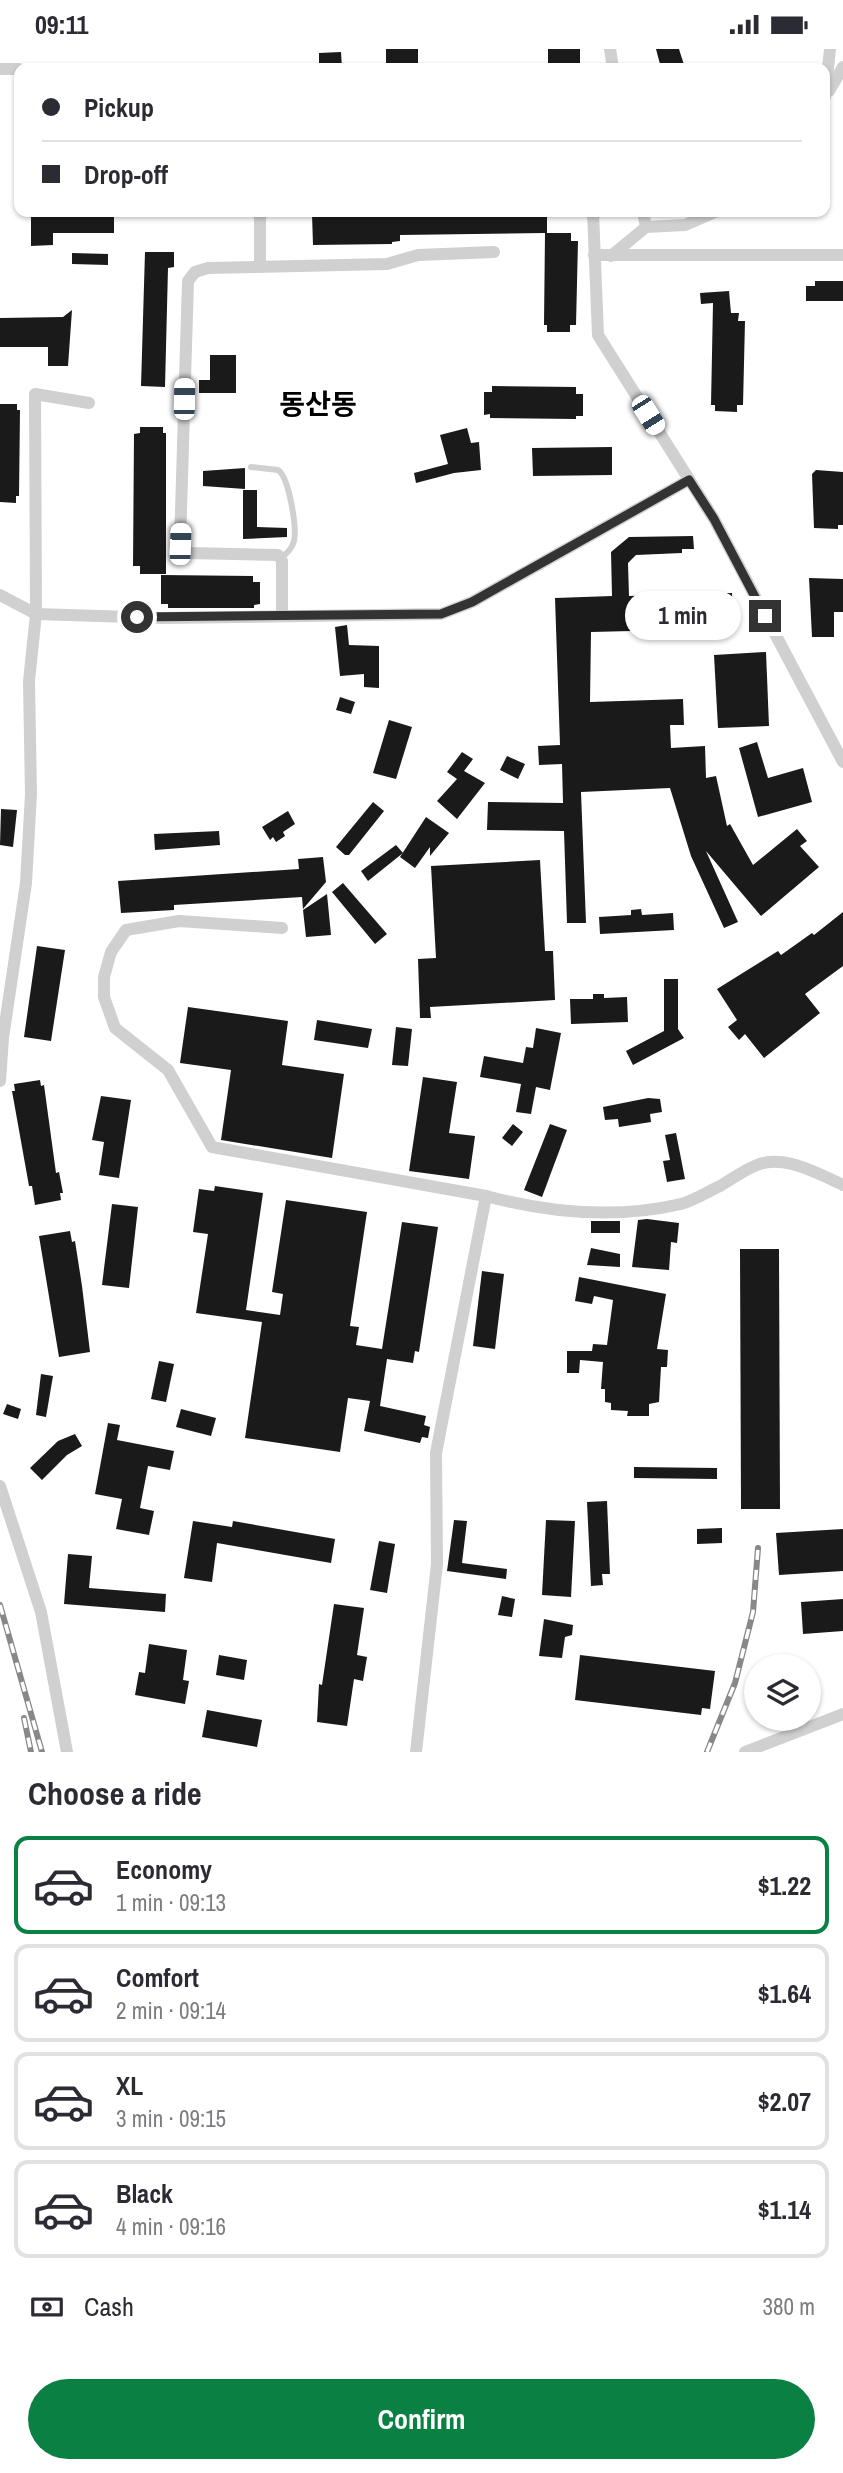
<!DOCTYPE html>
<meta charset="utf-8">
<style>
:root{--surface:#fff;--page:#f7f7f7;--text:#2b2b33;--muted:#7c7c81;--line:#e1e1e2;--accent:#0b8043}
body{margin:0;font-family:"Archivo Narrow","Noto Sans KR",sans-serif;background:var(--page);color:var(--text);height:100vh;display:flex;flex-direction:column;font-size:26px;white-space:nowrap}
*{box-sizing:border-box;margin:0}
p{font-size:23px;color:var(--muted)}
.icon{flex:none;width:38px;height:38px;fill:none;stroke:currentColor;stroke-width:2;stroke-linecap:round;stroke-linejoin:round}
.map{position:relative;height:1703px;overflow:hidden}
.drawer{display:flex;flex-direction:column;background:var(--surface);flex:1}
.drawer>*{flex:none}
.hud{position:absolute;left:14px;top:14px;width:816px;height:154px;border-radius:14px;box-shadow:0 2px 5px #0004;display:grid;align-content:center;height:154px;padding:0 28px;background:var(--surface)}
.buttons{position:absolute;left:744px;top:1605px;display:grid;gap:14px}
.buttons a{display:grid;place-items:center;width:77px;height:77px;border-radius:50%;background:var(--surface);box-shadow:0 2px 5px #0004;font-size:35px}
.end{position:absolute;width:32px;height:32px;margin:-16px;border:9px solid #333;background:#fff;box-shadow:0 0 0 4px #fff}
.from{border-radius:50%}
.bubble{position:absolute;height:49px;border-radius:24px;background:var(--surface);box-shadow:0 2px 5px #0004;font-size:23px;font-weight:700;line-height:49px;text-align:center}
.car{position:absolute;width:21px;height:42px;margin:-21px -10px;border-radius:9px;box-shadow:0 0 5px 2px #0007;background:linear-gradient(#fff 24%,#345 0 40%,#fff 0 76%,#345 0 86%,#fff 0)}
.hud b{display:flex;align-items:center;gap:24px;height:66px;font-size:26px}
.hud b+b{border-top:2px solid var(--line)}
.hud i{width:18px;height:18px;background:var(--text)}
ul{padding:0;list-style:none}
li{display:flex;align-items:center;gap:21px;height:98px;margin:0 14px 10px;padding:0 14px;border:4px solid var(--line);border-radius:14px}
li div{flex:1}
li b{display:block;font-size:26px}
li em{font-style:normal;font-weight:700}
li.on{border-color:var(--accent)}
li>.icon{width:63px;height:63px;stroke-width:1.5}
h2{padding:0 28px;font-size:32px;line-height:84px}
.pay{display:flex;align-items:center;gap:18px;height:77px;padding:0 28px;font-size:26px}
.pay p{margin-inline-start:auto}
.primary-button{display:flex;gap:14px;margin-top:auto;padding:14px 28px}
.primary-button a{flex:1;height:80px;border-radius:42px;background:var(--accent);color:#fff;font-size:28px;font-weight:700;line-height:80px;text-align:center}
.status{display:flex;justify-content:space-between;align-items:center;height:49px;padding:0 35px;background:var(--surface);direction:ltr}
.status svg{height:19px;fill:currentColor}
.map>svg:first-child{display:block}
</style>
<div class="status"><b>09:11</b><svg viewBox="0 0 49 12"><path d="M0 12V9h3v3zM5 12V6h3v6zM10 12V3h3v9zM15 12V0h3v12zM26 1h20v11H26zM47 4h2v5h-2z"/></svg></div>
<div class="map">
<svg width="843" height="1703" viewBox="0 0 843 1703">
<rect width="100%" height="100%" fill="#fff"/>
<g fill="#1a1a1a">
<rect x="386" y="0" width="32" height="19"/>
<rect x="548" y="0" width="32" height="19"/>
<path d="M 656,0 L 679,0 L 685,19 L 661,19 Z"/>
<path d="M 341,3 L 342,19 L 319,18 L 319,4 Z"/>
<path d="M 31,163 L 114,163 L 114,184 L 53,184 L 53,196 L 31,197 Z"/>
<path d="M 400,163 L 547,163 L 547,184 L 571,184 L 571,192 L 578,192 L 576,276 L 570,276 L 570,283 L 547,283 L 547,276 L 544,276 L 545,184 L 400,186 L 400,192 L 392,193 L 392,195 L 313,196 L 312,165 Z"/>
<path d="M 145,203 L 174,203 L 174,218 L 168,219 L 165,338 L 141,337 Z"/>
<path d="M 72,204 L 108,205 L 108,216 L 72,215 Z"/>
<path d="M 815,232 L 843,232 L 843,252 L 806,252 L 806,237 L 815,237 Z"/>
<path d="M 729,242 L 731,264 L 739,264 L 738,272 L 745,272 L 743,356 L 737,356 L 737,363 L 715,362 L 715,356 L 711,356 L 713,254 L 701,255 L 700,244 Z"/>
<path d="M 72,261 L 68,317 L 48,317 L 48,298 L 0,298 L 0,269 L 63,268 Z"/>
<path d="M 210,306 L 236,306 L 236,344 L 199,344 L 199,331 L 210,331 Z"/>
<path d="M 492,337 L 576,338 L 576,345 L 583,345 L 583,367 L 576,367 L 576,370 L 490,369 L 490,365 L 484,366 L 484,343 L 492,343 Z"/>
<path d="M 0,355 L 17,355 L 17,361 L 20,361 L 19,447 L 16,447 L 16,454 L 0,453 Z"/>
<path d="M 140,378 L 163,378 L 163,384 L 166,384 L 166,525 L 140,525 L 140,517 L 133,517 L 134,385 L 140,384 Z"/>
<path d="M 467,379 L 471,394 L 479,393 L 481,421 L 454,424 L 416,434 L 414,424 L 448,415 L 440,386 Z"/>
<path d="M 612,398 L 612,426 L 533,427 L 532,399 Z"/>
<path d="M 245,419 L 245,440 L 203,437 L 203,422 Z"/>
<path d="M 816,421 L 843,423 L 843,476 L 838,476 L 838,480 L 814,479 L 812,425 Z"/>
<path d="M 243,441 L 257,441 L 257,478 L 287,479 L 287,488 L 243,490 Z"/>
<path d="M 693,487 L 694,500 L 682,500 L 682,504 L 636,506 L 628,514 L 629,547 L 732,544 L 733,576 L 712,577 L 712,580 L 591,583 L 590,653 L 683,650 L 684,676 L 670,676 L 671,699 L 705,697 L 706,729 L 716,727 L 727,777 L 730,775 L 753,816 L 797,780 L 807,792 L 800,797 L 819,818 L 761,867 L 706,802 L 738,873 L 724,879 L 691,807 L 670,739 L 581,743 L 586,874 L 567,874 L 564,782 L 487,781 L 488,753 L 563,754 L 562,715 L 539,716 L 538,697 L 560,696 L 555,549 L 612,547 L 611,503 L 629,488 Z"/>
<path d="M 161,526 L 253,527 L 253,533 L 260,533 L 260,555 L 254,556 L 254,559 L 168,559 L 168,555 L 161,555 Z"/>
<path d="M 809,529 L 843,530 L 843,563 L 834,563 L 834,588 L 812,588 Z"/>
<path d="M 347,576 L 349,596 L 379,597 L 379,639 L 364,638 L 364,625 L 340,627 L 335,578 Z"/>
<path d="M 766,603 L 769,677 L 718,679 L 714,606 Z"/>
<path d="M 340,648 L 355,653 L 351,665 L 336,661 Z"/>
<path d="M 389,671 L 412,678 L 396,730 L 373,724 Z"/>
<path d="M 757,693 L 768,729 L 803,719 L 812,753 L 758,768 L 739,699 Z"/>
<path d="M 462,703 L 473,710 L 464,722 L 485,734 L 457,770 L 437,752 L 457,730 L 447,723 Z"/>
<path d="M 507,707 L 525,715 L 518,730 L 500,721 Z"/>
<path d="M 373,753 L 384,762 L 349,806 L 345,806 L 336,798 Z"/>
<path d="M 1,760 L 17,761 L 13,798 L 0,796 Z"/>
<path d="M 288,762 L 295,775 L 283,783 L 285,787 L 276,793 L 273,788 L 270,791 L 262,778 Z"/>
<path d="M 426,768 L 449,784 L 430,807 L 430,798 L 415,819 L 400,808 Z"/>
<path d="M 219,782 L 220,796 L 155,801 L 154,785 Z"/>
<path d="M 396,796 L 403,804 L 368,832 L 361,822 Z"/>
<path d="M 323,808 L 326,833 L 303,860 L 302,848 L 174,856 L 174,861 L 121,864 L 118,832 L 299,820 L 298,810 Z"/>
<path d="M 540,811 L 545,902 L 553,902 L 555,951 L 430,958 L 431,969 L 420,969 L 418,910 L 436,909 L 431,817 Z"/>
<path d="M 343,834 L 387,885 L 375,895 L 332,843 Z"/>
<path d="M 327,845 L 331,886 L 306,888 L 303,861 Z"/>
<path d="M 641,860 L 642,866 L 673,864 L 674,881 L 600,885 L 599,868 L 631,866 L 631,861 Z"/>
<path d="M 843,863 L 843,917 L 805,945 L 820,964 L 764,1009 L 745,985 L 739,991 L 728,978 L 737,971 L 717,940 L 778,902 L 781,906 L 812,884 L 814,886 Z"/>
<path d="M 37,897 L 65,901 L 51,992 L 24,988 Z"/>
<path d="M 664,930 L 678,930 L 678,980 L 684,989 L 633,1016 L 626,1002 L 664,982 Z"/>
<path d="M 593,945 L 604,945 L 604,949 L 627,948 L 628,973 L 571,975 L 570,950 L 593,950 Z"/>
<path d="M 188,958 L 288,972 L 282,1016 L 344,1025 L 332,1109 L 221,1091 L 231,1021 L 180,1014 Z"/>
<path d="M 317,971 L 372,980 L 368,999 L 314,991 Z"/>
<path d="M 396,978 L 412,980 L 408,1017 L 392,1016 Z"/>
<path d="M 536,979 L 561,984 L 550,1041 L 536,1038 L 531,1065 L 516,1063 L 521,1035 L 480,1028 L 484,1007 L 523,1014 L 526,998 L 533,999 Z"/>
<path d="M 423,1028 L 457,1033 L 449,1084 L 475,1087 L 469,1130 L 409,1122 Z"/>
<path d="M 40,1031 L 41,1037 L 44,1036 L 56,1124 L 59,1123 L 63,1144 L 60,1144 L 61,1151 L 35,1156 L 32,1137 L 29,1137 L 12,1042 L 15,1042 L 14,1035 Z"/>
<path d="M 101,1047 L 131,1051 L 119,1129 L 99,1126 L 104,1093 L 92,1091 Z"/>
<path d="M 648,1049 L 660,1050 L 662,1063 L 650,1065 L 651,1073 L 619,1078 L 618,1070 L 605,1071 L 603,1058 Z"/>
<path d="M 513,1075 L 523,1083 L 512,1097 L 502,1089 Z"/>
<path d="M 550,1075 L 567,1081 L 542,1148 L 524,1141 Z"/>
<path d="M 676,1084 L 685,1130 L 667,1133 L 663,1112 L 670,1111 L 665,1086 Z"/>
<path d="M 215,1137 L 263,1144 L 246,1261 L 280,1266 L 283,1245 L 272,1243 L 286,1151 L 367,1163 L 350,1277 L 359,1278 L 356,1296 L 382,1300 L 402,1173 L 438,1178 L 419,1303 L 415,1302 L 413,1314 L 387,1310 L 380,1357 L 426,1367 L 424,1376 L 430,1378 L 428,1389 L 422,1388 L 420,1394 L 364,1382 L 370,1352 L 348,1349 L 340,1403 L 245,1389 L 262,1273 L 196,1264 L 208,1185 L 193,1183 L 199,1140 L 214,1142 Z"/>
<path d="M 112,1155 L 138,1158 L 129,1239 L 102,1236 Z"/>
<path d="M 647,1170 L 679,1174 L 677,1194 L 671,1193 L 669,1221 L 632,1218 L 638,1171 Z"/>
<rect x="591" y="1172" width="29" height="12"/>
<path d="M 70,1182 L 72,1193 L 75,1192 L 82,1237 L 90,1303 L 59,1308 L 39,1187 Z"/>
<path d="M 591,1199 L 620,1205 L 620,1218 L 587,1216 Z"/>
<path d="M 740,1200 L 779,1200 L 780,1460 L 741,1460 Z"/>
<path d="M 482,1222 L 504,1225 L 495,1300 L 473,1297 Z"/>
<path d="M 579,1228 L 666,1245 L 657,1300 L 668,1301 L 667,1318 L 661,1318 L 659,1353 L 649,1355 L 649,1367 L 627,1367 L 628,1362 L 611,1361 L 611,1354 L 605,1353 L 605,1340 L 601,1340 L 603,1313 L 580,1311 L 579,1324 L 567,1324 L 567,1302 L 592,1302 L 593,1295 L 607,1296 L 613,1251 L 594,1247 L 592,1255 L 575,1252 Z"/>
<path d="M 159,1312 L 174,1315 L 166,1353 L 151,1350 Z"/>
<path d="M 41,1325 L 53,1327 L 46,1368 L 36,1366 Z"/>
<path d="M 7,1355 L 21,1360 L 18,1370 L 3,1365 Z"/>
<path d="M 181,1360 L 216,1369 L 211,1387 L 176,1378 Z"/>
<path d="M 108,1374 L 120,1376 L 117,1391 L 174,1402 L 170,1421 L 148,1417 L 140,1459 L 154,1462 L 149,1486 L 116,1480 L 122,1450 L 95,1445 Z"/>
<path d="M 75,1385 L 82,1397 L 67,1406 L 42,1431 L 30,1419 L 58,1392 Z"/>
<path d="M 634,1418 L 717,1419 L 717,1430 L 634,1429 Z"/>
<path d="M 607,1452 L 610,1525 L 602,1525 L 603,1536 L 591,1537 L 587,1453 Z"/>
<path d="M 454,1471 L 467,1472 L 462,1514 L 507,1520 L 506,1530 L 447,1522 Z"/>
<path d="M 546,1471 L 575,1472 L 571,1548 L 542,1546 Z"/>
<path d="M 193,1472 L 232,1478 L 233,1472 L 335,1490 L 331,1514 L 217,1494 L 212,1533 L 184,1529 Z"/>
<path d="M 722,1479 L 722,1494 L 697,1495 L 697,1480 Z"/>
<path d="M 843,1480 L 843,1522 L 779,1526 L 776,1484 Z"/>
<path d="M 379,1492 L 395,1495 L 387,1544 L 370,1541 Z"/>
<path d="M 68,1505 L 92,1507 L 89,1539 L 166,1545 L 165,1563 L 64,1555 Z"/>
<path d="M 502,1547 L 515,1550 L 512,1568 L 498,1566 Z"/>
<path d="M 843,1550 L 843,1582 L 803,1585 L 801,1553 Z"/>
<path d="M 334,1555 L 364,1559 L 357,1606 L 367,1608 L 363,1632 L 354,1630 L 347,1677 L 317,1673 L 319,1635 L 322,1636 Z"/>
<path d="M 544,1570 L 573,1576 L 572,1586 L 565,1588 L 562,1609 L 539,1607 Z"/>
<path d="M 149,1595 L 187,1601 L 183,1631 L 189,1632 L 185,1655 L 135,1646 L 139,1623 L 145,1624 Z"/>
<path d="M 219,1606 L 247,1611 L 244,1631 L 216,1626 Z"/>
<path d="M 580,1606 L 715,1622 L 710,1660 L 702,1659 L 701,1666 L 575,1651 Z"/>
<path d="M 207,1661 L 262,1671 L 257,1698 L 202,1688 Z"/>
</g>
<g fill="none" stroke-linecap="round" stroke-linejoin="round">
<path stroke="#d0d0d0" stroke-width="6" d="M 251,418 L 278,421 C 289,428 297,478 294,492 C 292,500 287,504 280,510"/>
<g stroke="#d0d0d0" stroke-width="12">
<path d="M 610,0 L 613,19"/>
<path d="M 0,20 L 19,20"/>
<path d="M 829,42 L 843,18"/>
<path d="M 825,48 L 830,0"/>
<path d="M 260,163 L 260,218"/>
<path d="M 593,163 L 598,286 L 714,470 L 843,713"/>
<path d="M 646,178 L 685,176 L 715,163"/>
<path d="M 594,206 L 843,206"/>
<path d="M 611,207 L 646,178 L 643,163"/>
<path d="M 0,546 L 36,565 L 162,569 L 441,565 L 472,553 L 689,431"/>
<path d="M 282,567 L 282,512 L 278,506 L 188,504 L 181,501 L 180,495 L 188,232 L 195,223 L 208,219 L 387,215 L 418,206 L 494,203"/>
<path d="M 282,879 L 179,872 L 126,881 L 111,903 L 104,928 L 104,948 L 115,979 L 168,1021 L 212,1098 L 486,1147 L 436,1404 L 437,1515 L 416,1703"/>
<path d="M 0,1032 L 3,989 L 26,834 L 31,745 L 29,632 L 36,565 L 35,345 L 89,354"/>
<path d="M 486,1147 C 549,1164 616,1170 681,1155 C 695,1151 707,1143 720,1137 C 732,1130 744,1121 757,1116 C 784,1105 819,1125 843,1136"/>
<path d="M 0,1437 L 41,1563 L 67,1703"/>
<path d="M 745,1703 L 843,1665"/>
</g>
<defs>
<g id="rail">
<path d="M 0,1556 L 42,1703"/>
<path d="M 24,1669 L 31,1703"/>
<path d="M 707,1703 L 735,1634 L 753,1563 L 758,1499"/>
</g>
</defs>
<use href="#rail" stroke="#888" stroke-width="6"/>
<use href="#rail" stroke="#fff" stroke-width="3.5" stroke-dasharray="10" stroke-linecap="butt"/>
</g>
<g fill="none" stroke-linecap="round" stroke-linejoin="round">
<path stroke="#333" stroke-width="9" d="M 137,568 L 441,565 L 472,553 L 689,431 L 714,470 L 765,567"/>
</g>
<g text-anchor="middle" dominant-baseline="central" stroke-width="7" stroke-linejoin="round" paint-order="stroke">
<g font-size="28" font-weight="bold" fill="#000" stroke="#fff">
<text x="318" y="355">동산동</text>
</g>
</g>
</svg>
<div class="buttons">
<a><svg class="icon" aria-label="layers" viewBox="0 0 24 24"><path d="M12 4l9 5-9 5-9-5zM3 14l9 5 9-5"/></svg></a>
</div>
<i class="end from" style="left:137px;top:568px"></i>
<i class="end" style="left:765px;top:567px"></i>
<div class="bubble" style="left:625px;top:542px;width:116px">1 min</div>
<i class="car" style="left:184px;top:350px;rotate:1deg"></i>
<i class="car" style="left:648px;top:366px;rotate:148deg"></i>
<i class="car" style="left:180px;top:495px;rotate:2deg"></i>
<div class="hud">
<b><i class="from"></i>Pickup</b>
<b><i></i>Drop-off</b>
</div>
</div>
<section class="drawer">
<h2>Choose a ride</h2>
<ul>
<li class="on"><svg class="icon" aria-label="car" viewBox="0 0 24 24"><path d="M5 17H2v-5l4-1 3-4h7l3 4 3 1v5h-3M9 17h6M6 11h13"/><circle cx="7" cy="17" r="2"/><circle cx="17" cy="17" r="2"/></svg><div><b>Economy</b><p>1 min · 09:13</p></div><em>$1.22</em></li>
<li><svg class="icon" aria-label="car" viewBox="0 0 24 24"><path d="M5 17H2v-5l4-1 3-4h7l3 4 3 1v5h-3M9 17h6M6 11h13"/><circle cx="7" cy="17" r="2"/><circle cx="17" cy="17" r="2"/></svg><div><b>Comfort</b><p>2 min · 09:14</p></div><em>$1.64</em></li>
<li><svg class="icon" aria-label="car" viewBox="0 0 24 24"><path d="M5 17H2v-5l4-1 3-4h7l3 4 3 1v5h-3M9 17h6M6 11h13"/><circle cx="7" cy="17" r="2"/><circle cx="17" cy="17" r="2"/></svg><div><b>XL</b><p>3 min · 09:15</p></div><em>$2.07</em></li>
<li><svg class="icon" aria-label="car" viewBox="0 0 24 24"><path d="M5 17H2v-5l4-1 3-4h7l3 4 3 1v5h-3M9 17h6M6 11h13"/><circle cx="7" cy="17" r="2"/><circle cx="17" cy="17" r="2"/></svg><div><b>Black</b><p>4 min · 09:16</p></div><em>$1.14</em></li>
</ul>
<div class="pay"><svg class="icon" aria-label="cash" viewBox="0 0 24 24"><path d="M3 7h18v10H3z"/><circle cx="12" cy="12" r="2"/></svg>Cash<p>380 m</p></div>
<div class="primary-button"><a>Confirm</a></div>
</section>
